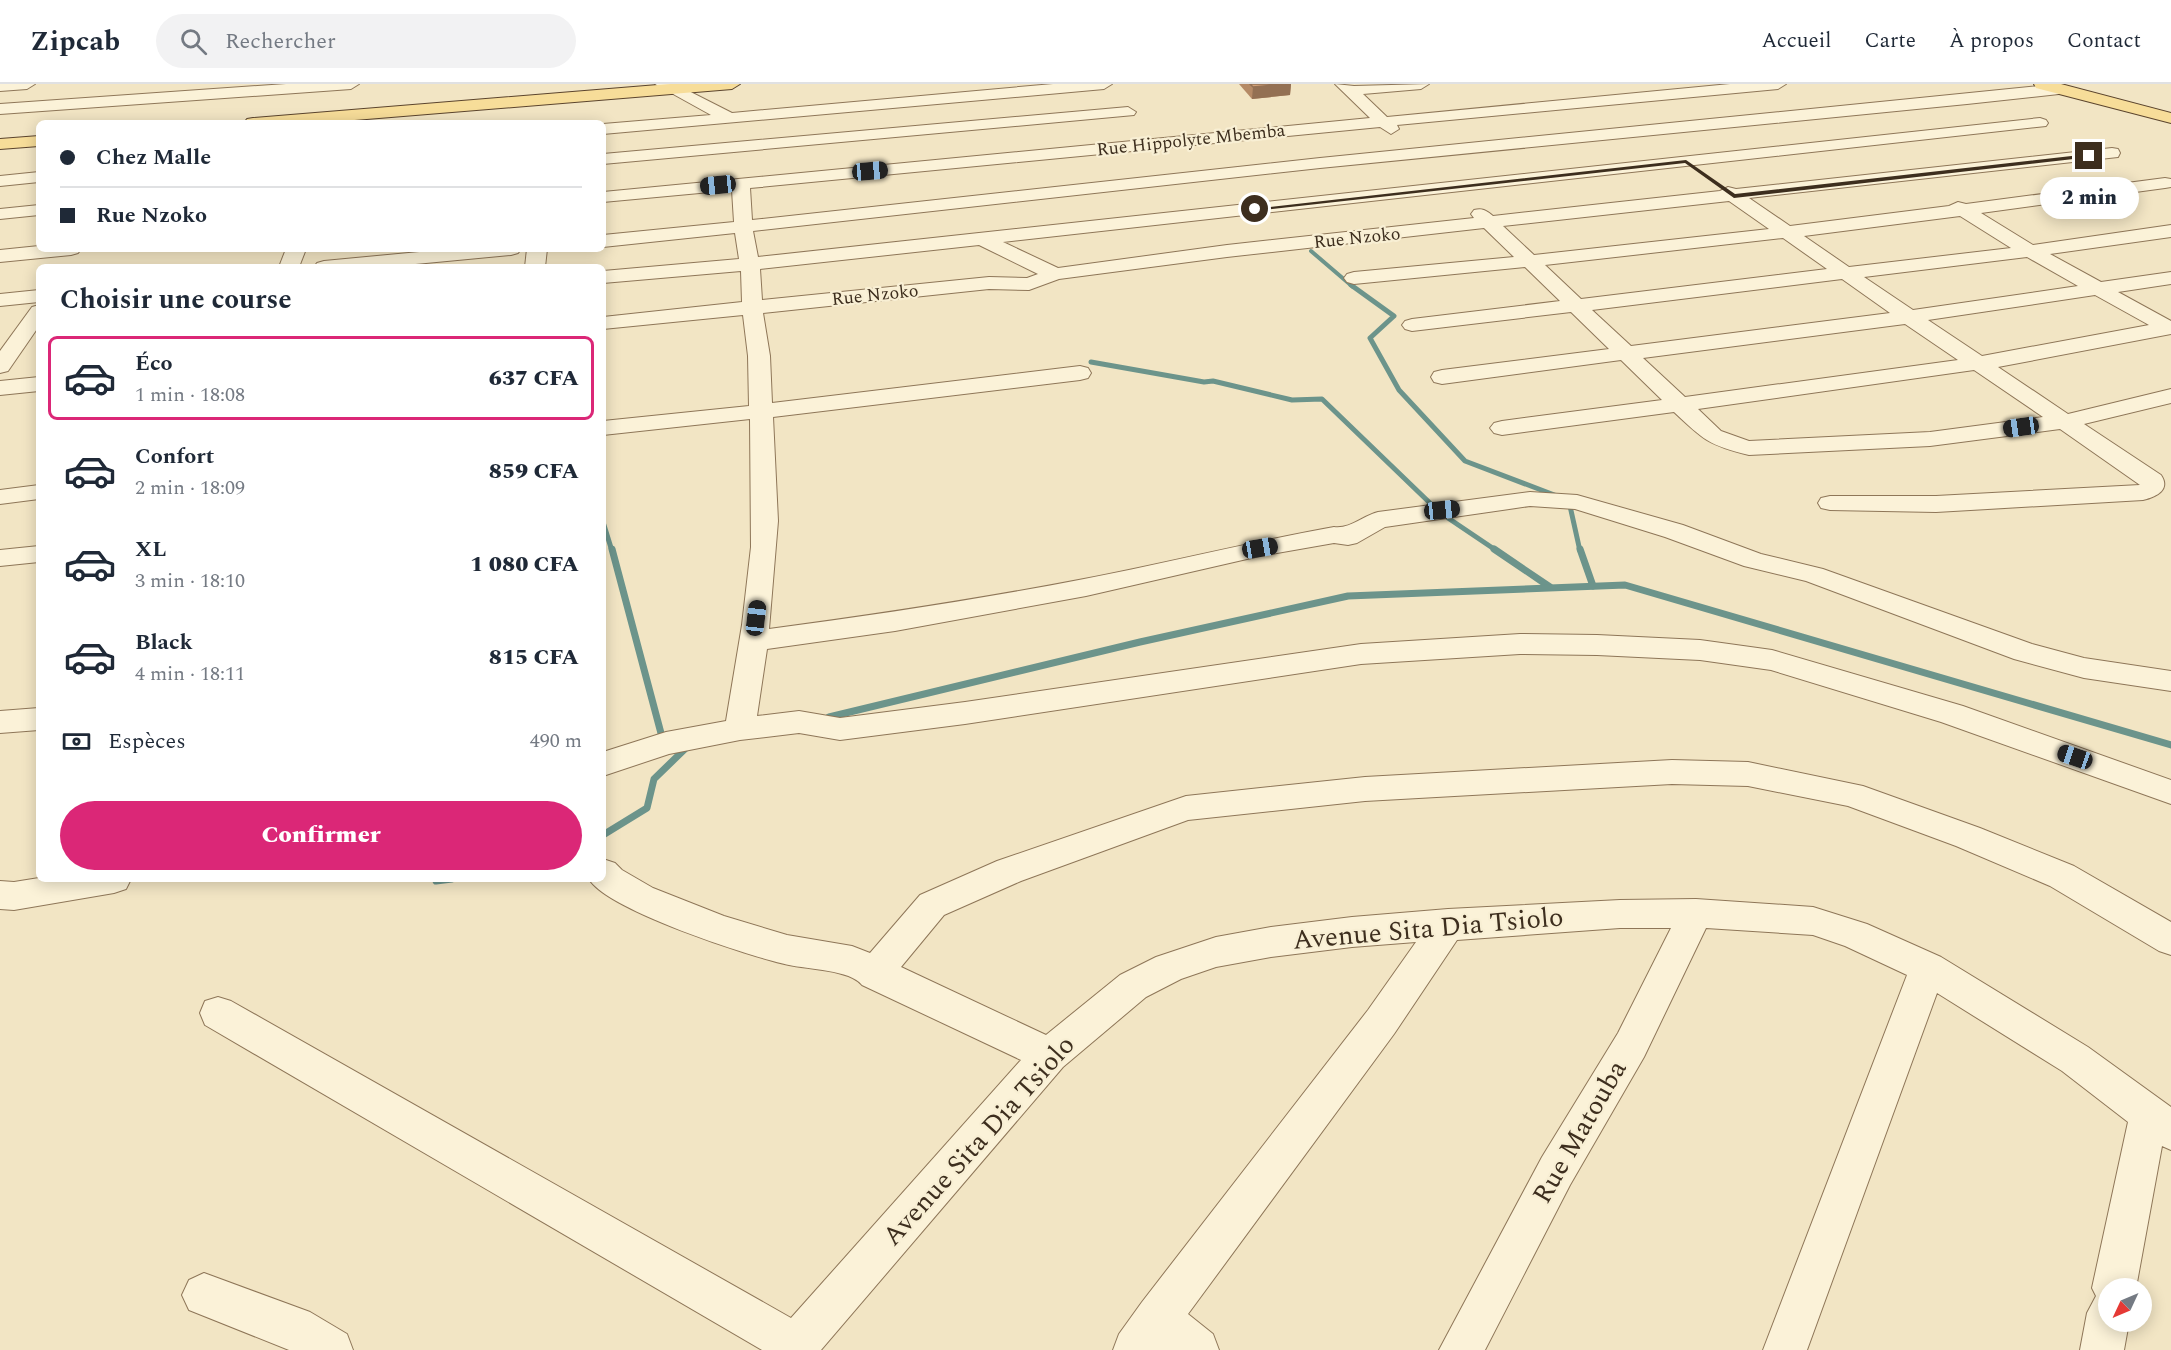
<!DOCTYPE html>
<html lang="fr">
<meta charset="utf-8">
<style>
:root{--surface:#fff;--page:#f2f2f3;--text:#1f2937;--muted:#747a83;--line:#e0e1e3;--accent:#db2777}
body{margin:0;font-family:Spectral,serif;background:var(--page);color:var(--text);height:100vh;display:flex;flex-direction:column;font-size:22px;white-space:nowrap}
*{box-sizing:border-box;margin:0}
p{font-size:20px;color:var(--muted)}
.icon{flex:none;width:33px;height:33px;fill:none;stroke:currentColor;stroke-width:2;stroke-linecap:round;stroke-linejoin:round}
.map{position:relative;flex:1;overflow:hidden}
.side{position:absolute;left:36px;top:180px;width:570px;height:618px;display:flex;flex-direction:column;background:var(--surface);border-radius:9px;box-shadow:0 3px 15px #0003}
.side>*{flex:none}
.top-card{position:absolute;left:36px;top:36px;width:570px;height:132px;border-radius:9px;box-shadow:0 3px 15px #0003;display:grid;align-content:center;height:132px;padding:0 24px;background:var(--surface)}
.needle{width:39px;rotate:226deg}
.controls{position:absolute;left:2098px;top:1194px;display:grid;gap:12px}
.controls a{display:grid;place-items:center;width:54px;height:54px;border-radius:50%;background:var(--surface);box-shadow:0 3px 15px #0003;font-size:30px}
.end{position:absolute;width:27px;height:27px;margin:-14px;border:8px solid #3d2e1e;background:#fff;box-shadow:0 0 0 3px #fff}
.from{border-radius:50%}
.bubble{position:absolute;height:42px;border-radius:21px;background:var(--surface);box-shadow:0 3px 15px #0003;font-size:20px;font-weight:800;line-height:42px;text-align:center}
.car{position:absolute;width:18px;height:36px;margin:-18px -9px;border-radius:8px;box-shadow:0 0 4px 2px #0007;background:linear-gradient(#222 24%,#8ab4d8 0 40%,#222 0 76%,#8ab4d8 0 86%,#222 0)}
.top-card b{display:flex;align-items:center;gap:21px;height:57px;font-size:22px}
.top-card b+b{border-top:2px solid var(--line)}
.top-card i{width:15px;height:15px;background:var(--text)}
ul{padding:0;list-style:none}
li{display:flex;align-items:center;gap:18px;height:84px;margin:0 12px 9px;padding:0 12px;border:3px solid transparent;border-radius:9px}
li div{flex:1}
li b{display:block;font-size:22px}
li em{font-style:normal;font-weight:800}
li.selected{border-color:var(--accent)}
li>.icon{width:54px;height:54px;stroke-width:1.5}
h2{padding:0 24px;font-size:27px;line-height:72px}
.pay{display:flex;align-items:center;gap:15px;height:66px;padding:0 24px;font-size:22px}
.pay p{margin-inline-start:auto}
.action{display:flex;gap:12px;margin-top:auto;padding:12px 24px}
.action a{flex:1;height:69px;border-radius:36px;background:var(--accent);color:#fff;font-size:24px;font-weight:800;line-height:69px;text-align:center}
header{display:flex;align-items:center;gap:36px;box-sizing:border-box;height:84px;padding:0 30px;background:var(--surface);border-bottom:2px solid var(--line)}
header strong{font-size:28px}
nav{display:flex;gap:33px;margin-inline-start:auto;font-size:21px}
.search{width:420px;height:54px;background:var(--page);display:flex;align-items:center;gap:15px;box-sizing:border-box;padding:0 21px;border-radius:33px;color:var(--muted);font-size:22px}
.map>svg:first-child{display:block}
</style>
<header>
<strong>Zipcab</strong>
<div class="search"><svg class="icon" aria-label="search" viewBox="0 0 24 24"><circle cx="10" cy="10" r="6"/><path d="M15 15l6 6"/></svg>Rechercher</div>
<nav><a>Accueil</a><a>Carte</a><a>À propos</a><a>Contact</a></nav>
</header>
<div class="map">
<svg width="2171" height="1266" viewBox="0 0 2171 1266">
<rect width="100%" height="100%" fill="#f2e5c4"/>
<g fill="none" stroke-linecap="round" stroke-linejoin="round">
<path stroke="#6c948b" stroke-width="4" d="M 1311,167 L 1353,203"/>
<g stroke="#6c948b" stroke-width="5">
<path d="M 1351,201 L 1394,232 L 1370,254 L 1399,306 L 1465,377 L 1557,412"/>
<path d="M 1091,278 L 1204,298 L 1213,297 L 1292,316 L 1322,315 L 1432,421"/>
<path d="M 1570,422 L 1580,467"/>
<path d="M 1448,434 L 1497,467"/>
<path d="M 603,438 L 612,467"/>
</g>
<g stroke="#6c948b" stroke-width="7">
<path d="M 612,465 L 662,653"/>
<path d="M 1494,465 L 1550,503"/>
<path d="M 1580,465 L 1593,502"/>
<path d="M 829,633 L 1140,558 L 1348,512 L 1625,501 L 2171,661"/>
<path d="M 603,751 L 647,724 L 654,695 L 688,662"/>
<path d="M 436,797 L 452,795"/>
</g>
<defs>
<g id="minor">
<path d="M 0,0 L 35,0 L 27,5 L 0,7 Z"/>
<path d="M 286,0 L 359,0 L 351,5 L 0,30 L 0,20 Z"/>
<path d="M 655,0 L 675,0 L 732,29 L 1053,0 L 1112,0 L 1104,5 L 603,50 L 603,40 L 711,31 Z"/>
<path d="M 1335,0 L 1354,2 L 1429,0 L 1421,5 L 1363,10 L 1387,33 L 1730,0 L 1786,0 L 1778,5 L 1397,41 L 1399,45 L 1391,50 L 1380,43 L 750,104 L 752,136 L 1320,74 L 2059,0 L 2067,5 L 2059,10 L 1967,20 L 1320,84 L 753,147 L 758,173 L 2040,34 L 2046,36 L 2048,39 L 2046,42 L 1003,158 L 1058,184 L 1227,161 L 1474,134 L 1471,130 L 1474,126 C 1482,124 1486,126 1493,132 L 1720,107 L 1728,103 L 1736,105 L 2112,64 L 2118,65 L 2120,69 L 2118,73 L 1749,114 L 1790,142 L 1949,122 L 1958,118 L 1966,120 L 2165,94 L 2171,95 L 2171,103 L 2165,104 L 1981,129 L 2033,161 L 2171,141 L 2171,153 L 2050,170 L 2101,198 L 2171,188 L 2171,200 L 2118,208 L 2171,237 L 2171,250 L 1998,283 L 2068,330 L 2171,305 L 2171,319 L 2084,340 L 2161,391 C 2171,406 2156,413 2143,416 L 1936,428 L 1830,426 L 1821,424 L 1818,419 L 1821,414 L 1830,412 L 1936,412 L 2140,401 L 2060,345 L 1930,362 L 1749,371 C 1708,361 1704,356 1674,328 L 1502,351 L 1494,349 L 1490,344 L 1494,339 L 1502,337 L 1662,316 L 1621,276 L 1442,300 L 1434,298 L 1431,293 L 1434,288 L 1442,286 L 1609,265 L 1571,228 L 1412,247 L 1405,245 L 1402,241 L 1405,237 L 1412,235 L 1560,217 L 1525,183 L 1354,200 L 1347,198 L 1344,194 L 1347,190 L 1354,188 L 1514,173 L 1484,144 L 1227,173 L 1059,195 L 1029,206 L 989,205 L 763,229 L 770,272 L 772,319 L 1080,282 L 1088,284 L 1091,289 L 1088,294 L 1080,296 L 773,333 L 778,437 L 769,545 C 875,531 980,515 1084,495 C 1168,479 1250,458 1334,443 C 1351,445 1362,432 1378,428 L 1530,408 L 1577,411 L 1683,441 L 1761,470 L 1823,485 L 2032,560 L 2084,574 L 2171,587 L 2171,607 L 2084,594 L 2014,575 L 1806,497 L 1744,482 L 1665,453 L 1575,425 L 1530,422 L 1385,443 L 1357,459 L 1348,461 L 1334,459 L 1260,472 L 1086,512 L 895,547 L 767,565 L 757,632 L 799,627 L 840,634 L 965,618 L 1361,560 L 1520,550 L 1597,551 L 1700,556 L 1772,566 L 1963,622 L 2171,696 L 2171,720 L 1941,638 L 1771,586 L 1700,576 L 1597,571 L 1520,570 L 1361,580 L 965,640 L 840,656 L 799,649 L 740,656 L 669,670 L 603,692 L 603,668 L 666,648 L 726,637 L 742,541 L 751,463 L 750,335 L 603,351 L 603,337 L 749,322 L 748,272 L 743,231 L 603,245 L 603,233 L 742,218 L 741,187 L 603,199 L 603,187 L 739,175 L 735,149 L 603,163 L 603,151 L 734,138 L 732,106 L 603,118 L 603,108 L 1370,34 ZM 1729,117 L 1769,145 L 1534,171 L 1503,142 ZM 1960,132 L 2011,164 L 1849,183 L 1804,152 ZM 1783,154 L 1827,185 L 1581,215 L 1545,181 ZM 979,161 L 1038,190 L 1027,194 L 989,193 L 762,216 L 760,185 ZM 2027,173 L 2078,202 L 1913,226 L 1864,193 ZM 1842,195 L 1890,229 L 1631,262 L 1592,226 ZM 2095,211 L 2149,241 L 1982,272 L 1928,236 ZM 1905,240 L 1958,276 L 1685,313 L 1643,274 ZM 1974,286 L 2043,333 L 1930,348 L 1749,357 L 1721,347 L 1698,325 Z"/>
<path d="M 1128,23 L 1136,28 L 1134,31 L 603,80 L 603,70 Z"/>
<path d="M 39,88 L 39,98 L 0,102 L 0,92 Z"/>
<path d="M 39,121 L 39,131 L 0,135 L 0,125 Z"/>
<path d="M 39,162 L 39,165 L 81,165 L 78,169 L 71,171 L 0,178 L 0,166 Z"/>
<path d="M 286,165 L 306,165 L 299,183 L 279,183 Z"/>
<path d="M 451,165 L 521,165 L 518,169 L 511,171 L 384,183 L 314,183 L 317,179 L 324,177 Z"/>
<path d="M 527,165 L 547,165 L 545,183 L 525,183 Z"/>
<path d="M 39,206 L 39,218 L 0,222 L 0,210 Z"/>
<path d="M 39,221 L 39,242 L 8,287 L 0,289 L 0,267 L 32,223 Z"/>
<path d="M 39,293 L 39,307 L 0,311 L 0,297 Z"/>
<path d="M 39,401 L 39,415 L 0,420 L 0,406 Z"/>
<path d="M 39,462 L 39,478 L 0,482 L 0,466 Z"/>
<path d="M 39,624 L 39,646 L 0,649 L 0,627 Z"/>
<path d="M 1672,676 L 1748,678 L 1863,702 L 1980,744 L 2074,782 L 2171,838 L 2171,871 L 2159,867 L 2050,802 L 1956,762 L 1848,722 L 1748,702 L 1672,700 L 1365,717 L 1188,736 L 1021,797 L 944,831 L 901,883 L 1046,951 L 1120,891 L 1156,873 L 1216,853 L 1271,843 L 1352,833 L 1448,825 L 1620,816 L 1696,815 L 1813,823 L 1867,840 L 1941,873 L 2088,963 L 2171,1023 L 2171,1066 L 2162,1062 L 2136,1204 L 2109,1204 L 2109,1238 L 2129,1238 L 2124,1266 L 2080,1266 L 2087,1229 L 2096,1212 L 2092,1204 L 2128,1038 L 2062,987 L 1937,909 L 1807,1266 L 1763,1266 L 1907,891 L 1845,862 L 1813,851 L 1706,844 L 1644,973 L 1570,1101 L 1485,1266 L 1439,1266 L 1542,1073 L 1618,949 L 1671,844 L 1620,844 L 1457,856 L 1394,950 L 1188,1230 L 1213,1250 L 1219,1266 L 1113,1266 L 1119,1250 L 1142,1218 L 1368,926 L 1416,858 L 1352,863 L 1271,873 L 1216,883 L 1181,895 L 1146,913 L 1063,983 L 821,1266 L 762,1266 L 205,941 L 200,929 L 205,917 L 218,913 L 231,917 L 791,1234 L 1021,976 L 862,901 C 851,886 807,885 789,881 C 751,873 607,826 589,795 L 603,795 L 603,775 L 615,779 L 622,786 L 653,804 L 724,832 L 787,851 L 852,862 L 870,869 L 920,811 L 997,777 L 1186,712 L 1365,693 Z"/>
<path d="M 39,794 L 39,795 L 131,795 L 126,805 L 114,809 L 14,826 L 0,825 L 0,797 L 14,798 Z"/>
<path d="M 204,1189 L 310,1228 L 347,1250 L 353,1266 L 289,1266 L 189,1226 L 182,1211 L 189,1196 Z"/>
</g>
<g id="major">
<path d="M 670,0 L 740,0 L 732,5 L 318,39 L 244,39 L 247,35 L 253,34 Z"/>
<path d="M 2034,0 L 2061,0 L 2171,29 L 2171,39 L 2036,4 Z"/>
<path d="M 39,52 L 39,62 L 0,65 L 0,55 Z"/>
</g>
</defs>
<use href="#minor" stroke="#8e7658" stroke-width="2"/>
<use href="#major" stroke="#5b442d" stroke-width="2"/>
<use href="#minor" fill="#fbf2d8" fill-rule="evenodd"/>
<use href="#major" fill="#f7dd99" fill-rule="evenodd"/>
</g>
<path fill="#b58a66" d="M 1239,0 L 1291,0 L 1290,11 L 1252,15 Z"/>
<path fill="#937053" d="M 1285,0 L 1291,0 L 1290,11 L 1252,15 L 1253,3 Z"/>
<path fill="#d2a077" stroke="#937053" stroke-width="1.5" d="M 1250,0 L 1285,0 L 1253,3 Z"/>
<path fill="#3d2e1e" d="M 2089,70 L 2091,73 L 1734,114 L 1685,79 L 1255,127 L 1252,125 L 1686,76 L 1735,110 Z"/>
<g text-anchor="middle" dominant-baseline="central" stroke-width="4.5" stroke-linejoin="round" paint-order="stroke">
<g font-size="18" fill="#3d2e1e" stroke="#f8efd4">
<text transform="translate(1191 56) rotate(-6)">Rue Hippolyte Mbemba</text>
<text transform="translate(1357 154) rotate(-6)">Rue Nzoko</text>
<text transform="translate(875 211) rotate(-6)">Rue Nzoko</text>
</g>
<g font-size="27" fill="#3d2e1e" stroke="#f8efd4">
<text transform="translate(1428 845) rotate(-5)">Avenue Sita Dia Tsiolo</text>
<text transform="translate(1580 1048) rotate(-60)">Rue Matouba</text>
<text transform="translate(979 1057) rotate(-48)">Avenue Sita Dia Tsiolo</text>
</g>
</g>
</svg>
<div class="controls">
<a><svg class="needle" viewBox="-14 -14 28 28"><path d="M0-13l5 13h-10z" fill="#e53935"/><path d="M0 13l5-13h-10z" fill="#747a83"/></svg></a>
</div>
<i class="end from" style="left:1255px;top:125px"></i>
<i class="end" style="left:2089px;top:72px"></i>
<div class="bubble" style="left:2040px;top:93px;width:99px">2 min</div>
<i class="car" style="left:870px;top:87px;rotate:85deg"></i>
<i class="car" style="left:718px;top:101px;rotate:264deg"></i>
<i class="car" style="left:2021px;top:343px;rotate:262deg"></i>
<i class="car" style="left:1442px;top:426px;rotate:84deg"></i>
<i class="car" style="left:1260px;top:464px;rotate:81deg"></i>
<i class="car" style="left:756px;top:534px;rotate:7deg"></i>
<i class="car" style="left:2075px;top:673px;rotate:289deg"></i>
<div class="top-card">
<b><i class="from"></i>Chez Malle</b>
<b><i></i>Rue Nzoko</b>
</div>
<section class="side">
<h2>Choisir une course</h2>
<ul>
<li class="selected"><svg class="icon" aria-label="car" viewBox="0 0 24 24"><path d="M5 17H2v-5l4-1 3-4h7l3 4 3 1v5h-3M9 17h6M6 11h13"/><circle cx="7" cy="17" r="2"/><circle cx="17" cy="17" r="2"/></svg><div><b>Éco</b><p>1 min · 18:08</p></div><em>637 CFA</em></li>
<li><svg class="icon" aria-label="car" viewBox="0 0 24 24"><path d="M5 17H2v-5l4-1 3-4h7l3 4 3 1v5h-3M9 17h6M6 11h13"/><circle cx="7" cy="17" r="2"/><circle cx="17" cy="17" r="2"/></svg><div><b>Confort</b><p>2 min · 18:09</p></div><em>859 CFA</em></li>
<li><svg class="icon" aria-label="car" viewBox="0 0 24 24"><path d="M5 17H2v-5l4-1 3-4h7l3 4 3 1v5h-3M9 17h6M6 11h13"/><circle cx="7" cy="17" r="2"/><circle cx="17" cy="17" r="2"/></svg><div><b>XL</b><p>3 min · 18:10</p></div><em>1 080 CFA</em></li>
<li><svg class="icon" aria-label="car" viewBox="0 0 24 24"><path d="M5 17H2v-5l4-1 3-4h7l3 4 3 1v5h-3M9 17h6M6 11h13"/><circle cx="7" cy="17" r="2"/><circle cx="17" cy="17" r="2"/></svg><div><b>Black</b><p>4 min · 18:11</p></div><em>815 CFA</em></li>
</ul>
<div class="pay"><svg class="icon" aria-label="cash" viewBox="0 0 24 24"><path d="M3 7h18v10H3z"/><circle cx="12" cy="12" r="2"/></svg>Espèces<p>490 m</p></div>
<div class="action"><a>Confirmer</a></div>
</section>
</div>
